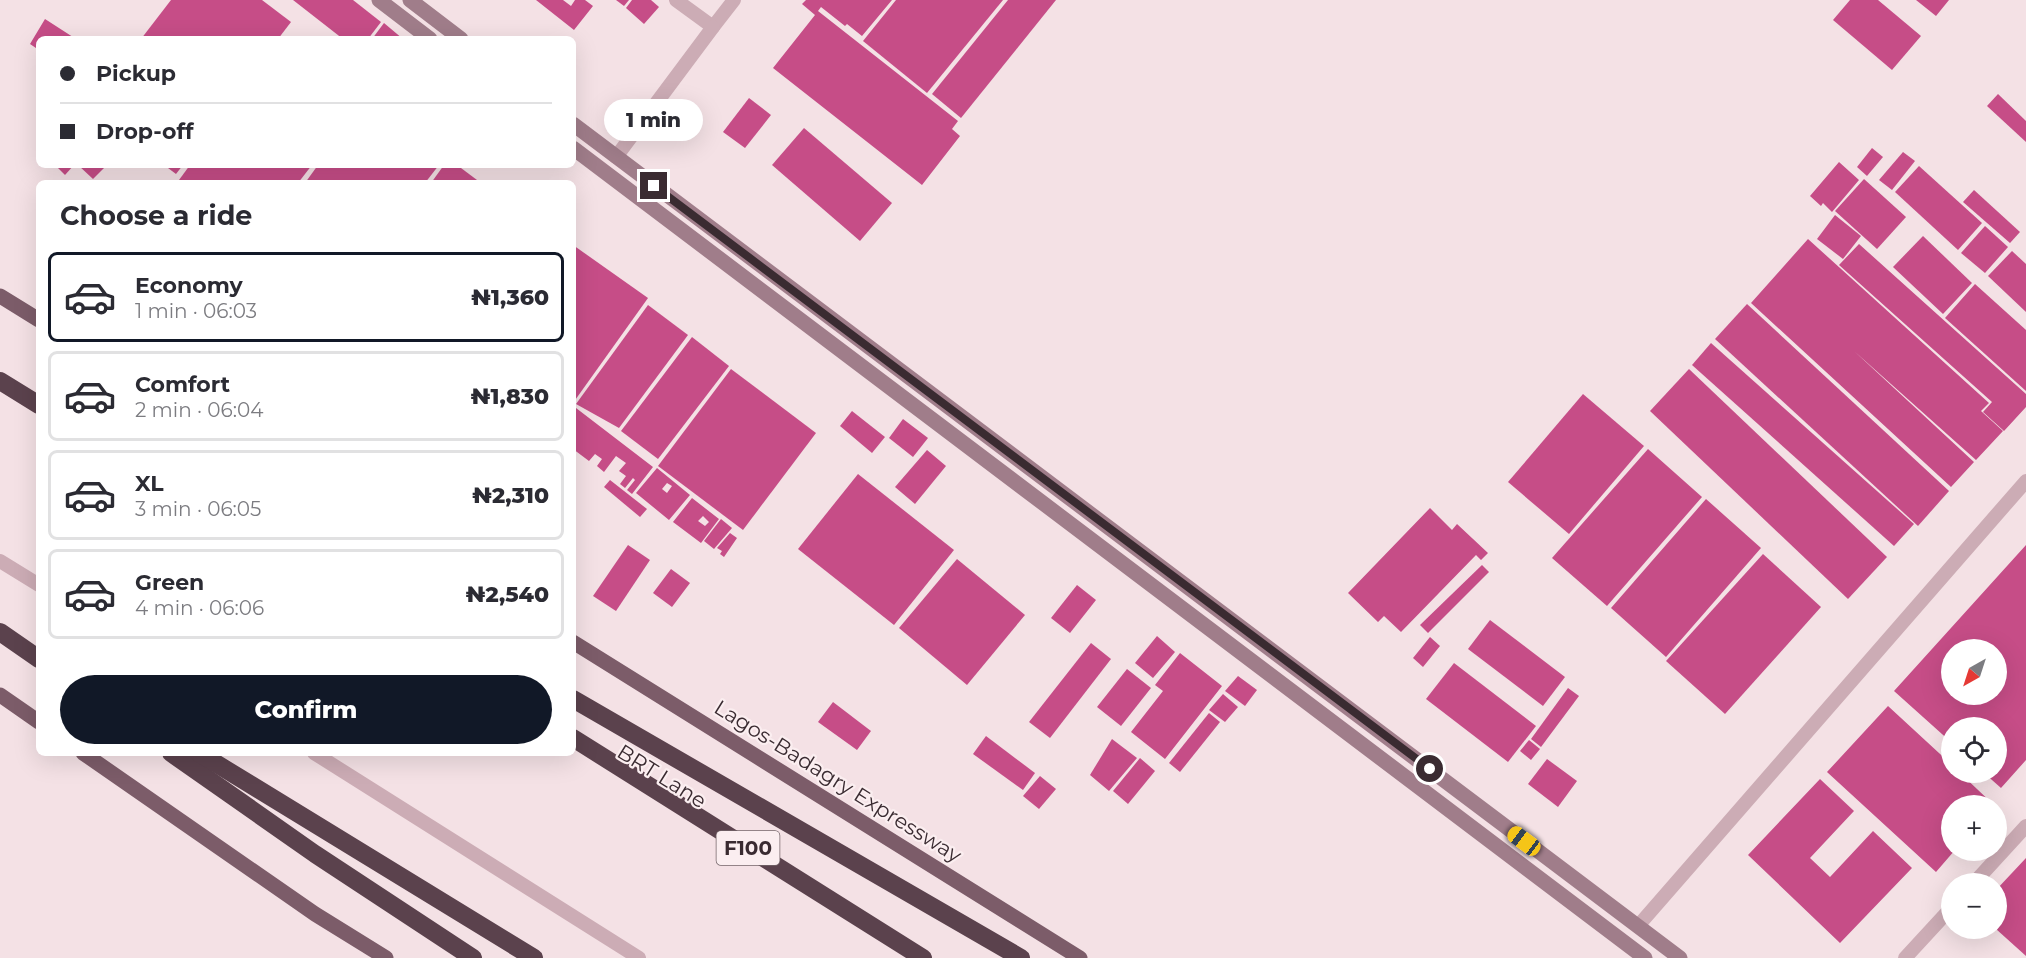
<!DOCTYPE html>
<meta charset="utf-8">
<style>
:root{--surface:#fff;--page:#f7f7f7;--text:#2b2b33;--muted:#7c7c81;--line:#e1e1e2;--accent:#111827}
body{margin:0;font-family:Montserrat,sans-serif;background:var(--page);color:var(--text);height:100vh;display:flex;flex-direction:column;font-size:22px;white-space:nowrap}
*{box-sizing:border-box;margin:0}
p{font-size:20px;color:var(--muted)}
.icon{flex:none;width:33px;height:33px;fill:none;stroke:currentColor;stroke-width:2;stroke-linecap:round;stroke-linejoin:round}
.map{position:relative;flex:1;overflow:hidden}
.side{position:absolute;left:36px;top:180px;width:540px;height:576px;display:flex;flex-direction:column;background:var(--surface);border-radius:9px;box-shadow:0 6px 24px #0002}
.side>*{flex:none}
.banner{position:absolute;left:36px;top:36px;width:540px;height:132px;border-radius:9px;box-shadow:0 6px 24px #0002;display:grid;align-content:center;height:132px;padding:0 24px;background:var(--surface)}
.needle{width:39px;rotate:219deg}
.tools{position:absolute;left:1941px;top:639px;display:grid;gap:12px}
.tools a{display:grid;place-items:center;width:66px;height:66px;border-radius:50%;background:var(--surface);box-shadow:0 6px 24px #0002;font-size:30px}
.end{position:absolute;width:27px;height:27px;margin:-14px;border:8px solid #3a2b31;background:#fff;box-shadow:0 0 0 3px #fff}
.from{border-radius:50%}
.bubble{position:absolute;height:42px;border-radius:21px;background:var(--surface);box-shadow:0 6px 24px #0002;font-size:20px;font-weight:800;line-height:42px;text-align:center}
.car{position:absolute;width:18px;height:36px;margin:-18px -9px;border-radius:8px;box-shadow:0 0 4px 2px #0007;background:linear-gradient(#f5c518 24%,#345 0 40%,#f5c518 0 76%,#345 0 86%,#f5c518 0)}
.banner b{display:flex;align-items:center;gap:21px;height:57px;font-size:22px}
.banner b+b{border-top:2px solid var(--line)}
.banner i{width:15px;height:15px;background:var(--text)}
ul{padding:0;list-style:none}
li{display:flex;align-items:center;gap:18px;height:90px;margin:0 12px 9px;padding:0 12px;border:3px solid var(--line);border-radius:9px}
li div{flex:1}
li b{display:block;font-size:22px}
li em{font-style:normal;font-weight:800}
li.on{border-color:var(--accent)}
li>.icon{width:54px;height:54px;stroke-width:1.5}
h2{padding:0 24px;font-size:27px;line-height:72px}
.primary-button{display:flex;gap:12px;margin-top:auto;padding:12px 24px}
.primary-button a{flex:1;height:69px;border-radius:36px;background:var(--accent);color:#fff;font-size:24px;font-weight:800;line-height:69px;text-align:center}
.map>svg:first-child{display:block}
</style>
<div class="map">
<svg width="2026" height="958" viewBox="0 0 2026 958">
<rect width="100%" height="100%" fill="#f4e1e5"/>
<g fill="#c64d87" fill-rule="evenodd">
<path d="M 171,0 L 262,0 L 291,22 L 278,39 L 141,39 Z"/>
<path d="M 293,0 L 353,0 L 381,22 L 368,39 L 343,39 Z"/>
<path d="M 536,0 L 563,0 L 571,6 L 575,0 L 585,0 L 593,6 L 574,30 Z"/>
<path d="M 616,0 L 629,0 L 624,6 Z"/>
<path d="M 632,0 L 651,0 L 659,7 L 644,24 L 626,8 Z"/>
<path d="M 806,0 L 892,0 L 862,36 L 847,24 L 845,26 L 821,7 L 818,11 L 958,121 L 952,129 L 960,136 L 922,185 L 773,68 L 815,15 L 802,4 Z"/>
<path d="M 896,0 L 1003,0 L 927,93 L 863,41 Z"/>
<path d="M 1008,0 L 1056,0 L 961,118 L 932,94 Z"/>
<path d="M 1850,0 L 1878,0 L 1921,36 L 1892,70 L 1833,20 Z"/>
<path d="M 1916,0 L 1949,0 L 1936,16 Z"/>
<path d="M 45,19 L 76,39 L 39,39 L 39,50 L 30,44 Z"/>
<path d="M 384,23 L 403,39 L 372,39 Z"/>
<path d="M 1998,94 L 2026,121 L 2026,142 L 1987,106 Z"/>
<path d="M 749,98 L 771,115 L 745,148 L 723,132 Z"/>
<path d="M 804,128 L 892,203 L 860,241 L 772,165 Z"/>
<path d="M 1872,148 L 1883,157 L 1867,176 L 1857,167 Z"/>
<path d="M 1903,152 L 1915,161 L 1892,190 L 1879,180 Z"/>
<path d="M 1839,162 L 1859,180 L 1832,212 L 1823,203 L 1821,206 L 1810,196 Z"/>
<path d="M 55,165 L 74,165 L 65,175 Z"/>
<path d="M 78,165 L 107,165 L 93,179 Z"/>
<path d="M 164,165 L 183,165 L 176,174 Z"/>
<path d="M 190,165 L 312,165 L 298,183 L 183,183 L 179,180 Z"/>
<path d="M 318,165 L 439,165 L 425,183 L 305,183 Z"/>
<path d="M 444,165 L 457,165 L 481,183 L 431,183 Z"/>
<path d="M 1919,166 L 1982,223 L 1958,250 L 1895,192 Z"/>
<path d="M 1864,179 L 1906,217 L 1877,249 L 1835,211 Z"/>
<path d="M 1974,190 L 2020,232 L 2010,243 L 1963,202 Z"/>
<path d="M 1835,215 L 1861,236 L 1843,259 L 1817,239 Z"/>
<path d="M 1985,226 L 2008,247 L 1985,273 L 1961,253 Z"/>
<path d="M 1923,236 L 1972,283 L 1943,314 L 1893,267 Z"/>
<path d="M 1808,239 L 1989,403 L 1981,411 L 2003,431 L 1976,460 L 1854,351 L 1974,462 L 1951,487 L 1751,303 Z"/>
<path d="M 1859,244 L 2026,394 L 2026,407 L 2004,431 L 1983,412 L 1992,402 L 1839,265 Z"/>
<path d="M 573,245 L 648,298 L 573,403 Z"/>
<path d="M 2012,251 L 2026,264 L 2026,312 L 1988,276 Z"/>
<path d="M 1975,284 L 2026,330 L 2026,391 L 1945,318 Z"/>
<path d="M 1747,304 L 1949,491 L 1918,526 L 1715,339 Z"/>
<path d="M 648,305 L 688,335 L 619,428 L 576,404 Z"/>
<path d="M 692,337 L 729,366 L 658,459 L 621,431 Z"/>
<path d="M 1711,343 L 1914,524 L 1894,546 L 1692,365 Z"/>
<path d="M 731,369 L 816,433 L 743,530 L 658,466 Z"/>
<path d="M 1689,369 L 1887,557 L 1848,599 L 1650,411 Z"/>
<path d="M 1583,394 L 1644,446 L 1569,534 L 1508,482 Z"/>
<path d="M 576,408 L 653,467 L 632,494 L 627,490 L 635,480 L 633,478 L 625,488 L 620,484 L 626,476 L 619,471 L 626,463 L 616,456 L 604,472 L 597,466 L 602,459 L 595,454 L 589,461 L 573,449 L 573,412 Z"/>
<path d="M 852,411 L 885,437 L 872,453 L 840,426 Z"/>
<path d="M 903,419 L 928,438 L 913,457 L 889,438 Z"/>
<path d="M 1648,449 L 1702,497 L 1607,606 L 1552,558 Z"/>
<path d="M 927,450 L 946,466 L 915,504 L 895,487 Z"/>
<path d="M 657,468 L 690,495 L 669,520 L 636,493 ZM 667,483 L 672,486 L 667,493 L 662,489 Z"/>
<path d="M 858,474 L 954,550 L 894,625 L 798,549 Z"/>
<path d="M 610,480 L 647,509 L 640,517 L 604,487 Z"/>
<path d="M 692,498 L 719,519 L 701,543 L 673,522 ZM 703,516 L 709,522 L 705,526 L 698,521 Z"/>
<path d="M 1706,499 L 1761,548 L 1666,657 L 1611,608 Z"/>
<path d="M 1430,508 L 1452,530 L 1457,524 L 1488,553 L 1481,560 L 1476,555 L 1401,632 L 1384,616 L 1378,622 L 1348,593 Z"/>
<path d="M 721,519 L 732,528 L 714,549 L 704,541 Z"/>
<path d="M 730,533 L 737,538 L 724,557 L 720,554 L 722,551 L 717,548 Z"/>
<path d="M 628,545 L 650,560 L 616,611 L 593,596 Z"/>
<path d="M 2026,545 L 2026,760 L 2001,788 L 1983,772 L 1996,772 L 1996,728 L 1952,728 L 1952,743 L 1894,691 ZM 1952,650 L 1996,650 L 1996,694 L 1952,694 Z"/>
<path d="M 1763,554 L 1821,607 L 1725,714 L 1666,661 Z"/>
<path d="M 957,559 L 1025,615 L 967,685 L 899,628 Z"/>
<path d="M 1482,565 L 1489,572 L 1428,633 L 1420,625 Z"/>
<path d="M 671,569 L 690,583 L 672,607 L 653,593 Z"/>
<path d="M 1077,585 L 1096,600 L 1070,633 L 1051,618 Z"/>
<path d="M 1490,620 L 1565,677 L 1543,706 L 1468,649 Z"/>
<path d="M 1157,636 L 1175,652 L 1153,678 L 1135,663 Z"/>
<path d="M 1430,637 L 1440,646 L 1423,667 L 1413,658 Z"/>
<path d="M 1091,643 L 1111,659 L 1050,738 L 1029,722 Z"/>
<path d="M 1180,653 L 1222,686 L 1165,759 L 1131,732 L 1163,691 L 1155,685 Z"/>
<path d="M 1454,663 L 1536,726 L 1508,762 L 1426,699 Z"/>
<path d="M 1127,669 L 1151,688 L 1121,726 L 1097,707 Z"/>
<path d="M 1238,676 L 1257,690 L 1245,706 L 1225,691 Z"/>
<path d="M 1568,688 L 1579,696 L 1541,747 L 1531,739 Z"/>
<path d="M 1223,694 L 1238,707 L 1225,722 L 1209,710 Z"/>
<path d="M 833,702 L 871,731 L 857,750 L 818,722 Z"/>
<path d="M 1888,706 L 1952,765 L 1952,772 L 1959,772 L 1995,806 L 1952,806 L 1952,850 L 1955,850 L 1936,872 L 1827,772 Z"/>
<path d="M 1209,713 L 1220,722 L 1180,772 L 1169,763 Z"/>
<path d="M 986,736 L 1035,773 L 1023,790 L 973,754 Z"/>
<path d="M 1112,739 L 1137,758 L 1109,791 L 1090,775 Z"/>
<path d="M 1529,740 L 1540,749 L 1531,760 L 1520,751 Z"/>
<path d="M 1140,758 L 1155,771 L 1128,804 L 1113,791 Z"/>
<path d="M 1547,759 L 1577,781 L 1558,807 L 1528,784 Z"/>
<path d="M 1040,776 L 1056,789 L 1039,809 L 1023,796 Z"/>
<path d="M 1820,779 L 1854,811 L 1810,858 L 1830,877 L 1873,831 L 1912,868 L 1840,943 L 1748,855 Z"/>
<path d="M 2026,858 L 2026,956 L 1996,929 L 1996,890 Z"/>
</g>
<g fill="none" stroke-linecap="round" stroke-linejoin="round">
<g stroke="#ccacb5" stroke-width="14">
<path d="M 676,0 L 713,27 L 734,0"/>
<path d="M 616,157 L 713,27"/>
<path d="M 0,561 L 39,585"/>
<path d="M 314,753 L 639,958"/>
<path d="M 1973,884 L 2026,826"/>
<path d="M 1638,926 L 2026,481"/>
<path d="M 1905,958 L 1952,907"/>
</g>
<g stroke="#a07d8a" stroke-width="15">
<path d="M 379,0 L 430,39"/>
<path d="M 410,0 L 461,39"/>
<path d="M 573,124 L 1680,958"/>
<path d="M 573,148 L 1645,958"/>
</g>
<g stroke="#7c5c69" stroke-width="15">
<path d="M 0,296 L 39,320"/>
<path d="M 573,642 L 1080,958"/>
<path d="M 0,695 L 39,722"/>
<path d="M 83,753 L 315,914 L 386,958"/>
</g>
<g stroke="#5b424d" stroke-width="18">
<path d="M 0,381 L 39,405"/>
<path d="M 0,632 L 39,659"/>
<path d="M 573,699 L 1021,958"/>
<path d="M 573,738 L 923,958"/>
<path d="M 171,753 L 315,854 L 473,958"/>
<path d="M 199,753 L 534,958"/>
</g>
</g>
<g fill="none" stroke-linecap="round" stroke-linejoin="round">
<path stroke="#3a2b31" stroke-width="8" d="M 654,186 L 1430,769"/>
</g>
<g text-anchor="middle" dominant-baseline="central" stroke-width="4.5" stroke-linejoin="round" paint-order="stroke">
<rect fill="#fbeef0" stroke="#74666a" stroke-width="1.5" x="716.5" y="831" width="63" height="34" rx="4.5"/>
<g font-size="20" font-weight="bold" fill="#3a2b31">
<text x="748" y="848">F100</text>
</g>
<g font-size="21" fill="#3a2b31" stroke="#fbeef0">
<text transform="translate(662 776) rotate(32)">BRT Lane</text>
<text transform="translate(838 781) rotate(32)">Lagos-Badagry Expressway</text>
</g>
</g>
</svg>
<div class="tools">
<a><svg class="needle" viewBox="-14 -14 28 28"><path d="M0-13l5 13h-10z" fill="#e53935"/><path d="M0 13l5-13h-10z" fill="#7c7c81"/></svg></a>
<a><svg class="icon" aria-label="locate" viewBox="0 0 24 24"><circle cx="12" cy="12" r="6"/><path d="M12 2v4M12 18v4M2 12h4M18 12h4"/></svg></a>
<a>+</a>
<a>−</a>
</div>
<i class="end from" style="left:1430px;top:769px"></i>
<i class="end" style="left:654px;top:186px"></i>
<div class="bubble" style="left:604px;top:99px;width:99px">1 min</div>
<i class="car" style="left:1524px;top:841px;rotate:307deg"></i>
<div class="banner">
<b><i class="from"></i>Pickup</b>
<b><i></i>Drop-off</b>
</div>
<section class="side">
<h2>Choose a ride</h2>
<ul>
<li class="on"><svg class="icon" aria-label="car" viewBox="0 0 24 24"><path d="M5 17H2v-5l4-1 3-4h7l3 4 3 1v5h-3M9 17h6M6 11h13"/><circle cx="7" cy="17" r="2"/><circle cx="17" cy="17" r="2"/></svg><div><b>Economy</b><p>1 min · 06:03</p></div><em>₦1,360</em></li>
<li><svg class="icon" aria-label="car" viewBox="0 0 24 24"><path d="M5 17H2v-5l4-1 3-4h7l3 4 3 1v5h-3M9 17h6M6 11h13"/><circle cx="7" cy="17" r="2"/><circle cx="17" cy="17" r="2"/></svg><div><b>Comfort</b><p>2 min · 06:04</p></div><em>₦1,830</em></li>
<li><svg class="icon" aria-label="car" viewBox="0 0 24 24"><path d="M5 17H2v-5l4-1 3-4h7l3 4 3 1v5h-3M9 17h6M6 11h13"/><circle cx="7" cy="17" r="2"/><circle cx="17" cy="17" r="2"/></svg><div><b>XL</b><p>3 min · 06:05</p></div><em>₦2,310</em></li>
<li><svg class="icon" aria-label="car" viewBox="0 0 24 24"><path d="M5 17H2v-5l4-1 3-4h7l3 4 3 1v5h-3M9 17h6M6 11h13"/><circle cx="7" cy="17" r="2"/><circle cx="17" cy="17" r="2"/></svg><div><b>Green</b><p>4 min · 06:06</p></div><em>₦2,540</em></li>
</ul>
<div class="primary-button"><a>Confirm</a></div>
</section>
</div>
